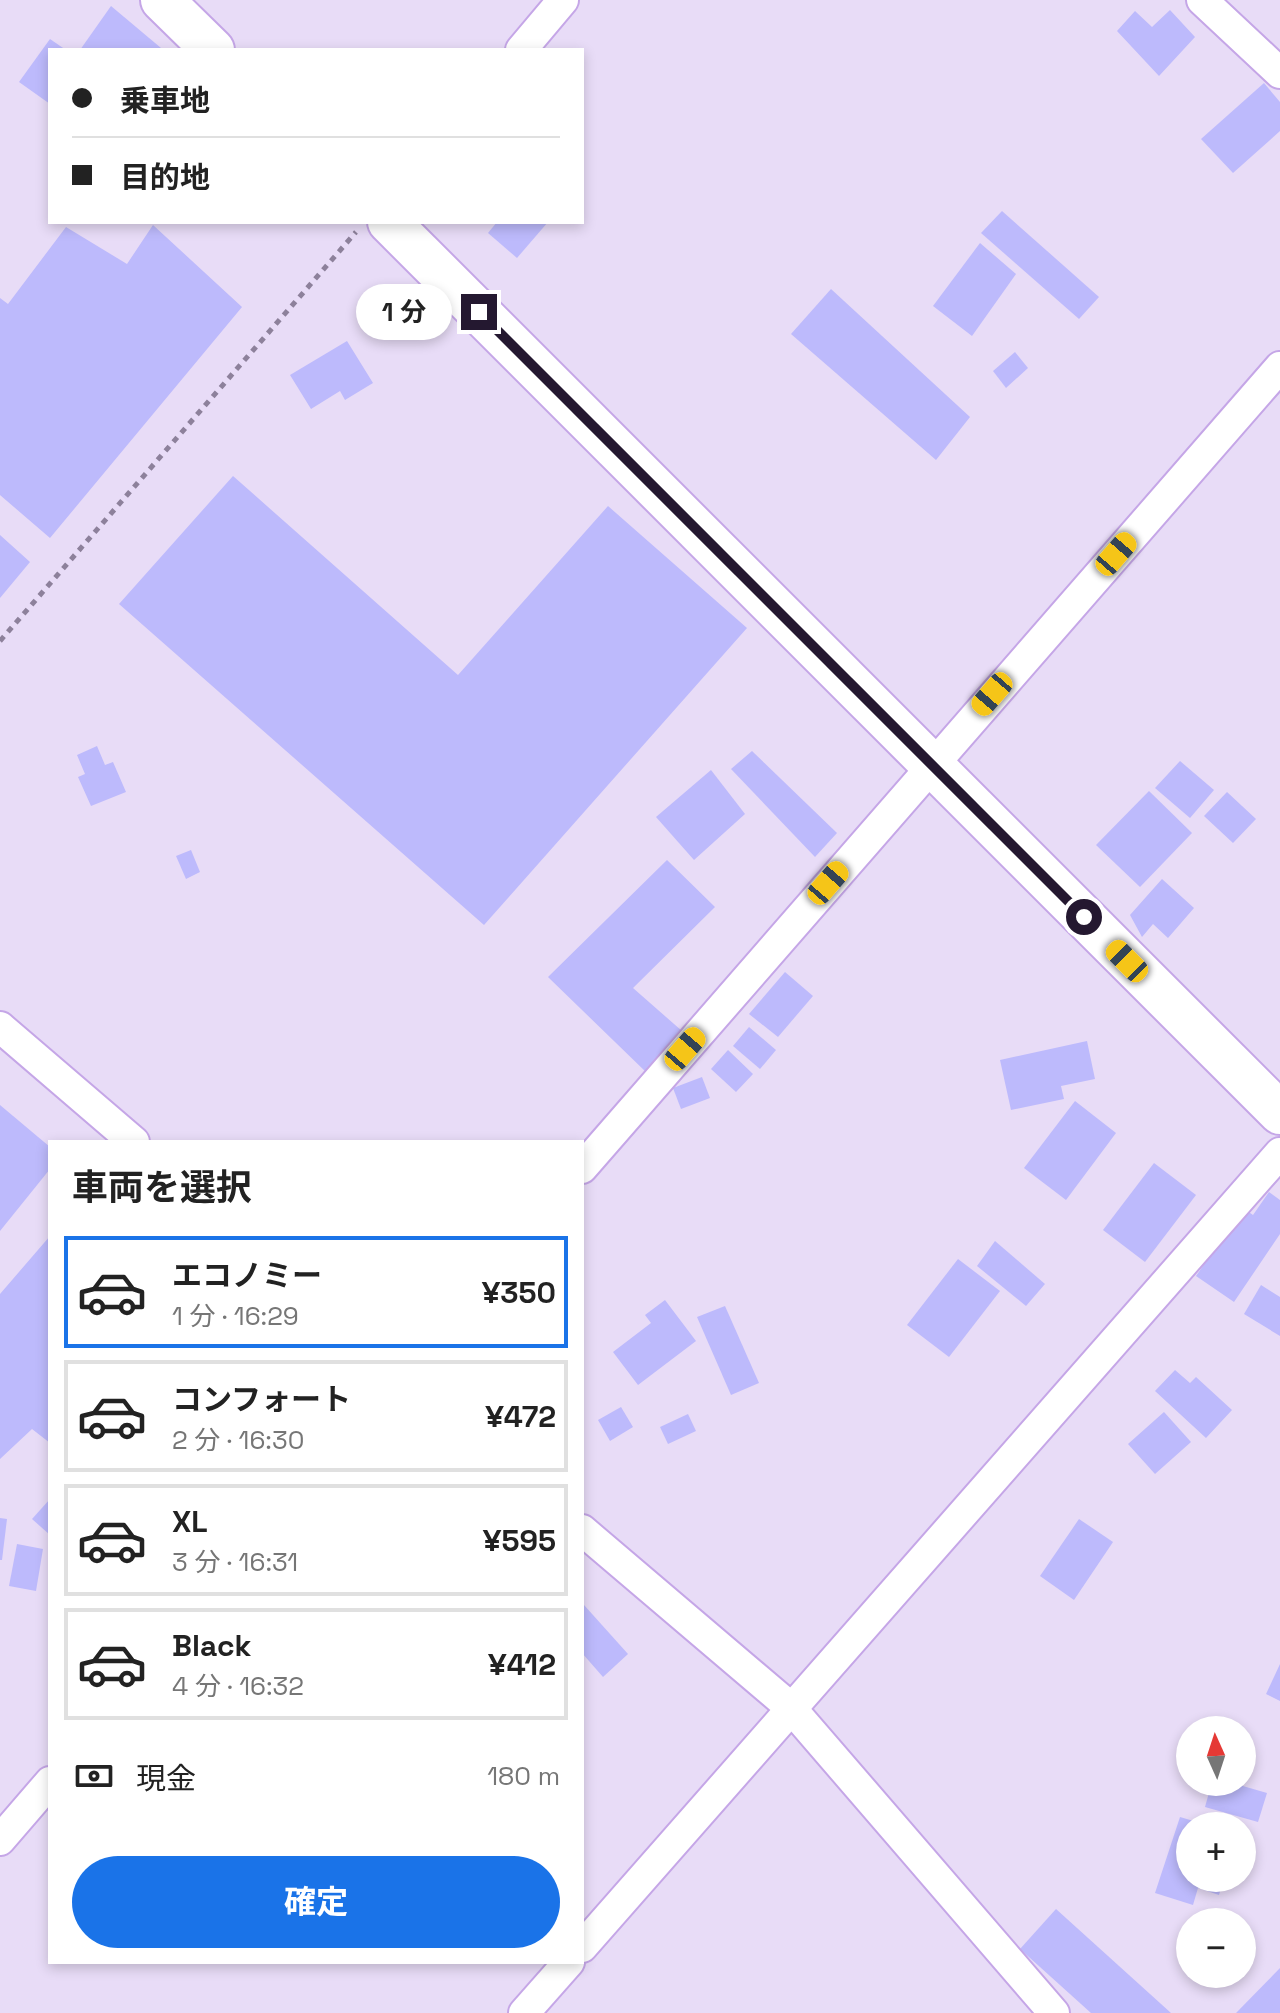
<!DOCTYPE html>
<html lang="ja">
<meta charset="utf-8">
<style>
:root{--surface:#fff;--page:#f2f2f2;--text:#222;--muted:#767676;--line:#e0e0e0;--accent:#1a73e8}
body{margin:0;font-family:"Space Grotesk","Noto Sans JP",sans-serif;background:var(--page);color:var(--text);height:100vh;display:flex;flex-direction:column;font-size:30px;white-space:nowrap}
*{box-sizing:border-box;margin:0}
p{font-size:26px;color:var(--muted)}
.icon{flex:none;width:44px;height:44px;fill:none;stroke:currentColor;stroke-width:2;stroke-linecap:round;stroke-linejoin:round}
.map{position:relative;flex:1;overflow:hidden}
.side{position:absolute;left:48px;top:1140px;width:536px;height:824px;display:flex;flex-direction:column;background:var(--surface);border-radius:0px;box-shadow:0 4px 12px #0003}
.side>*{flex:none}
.banner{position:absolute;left:48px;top:48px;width:536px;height:176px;border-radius:0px;box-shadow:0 4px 12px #0003;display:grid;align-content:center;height:176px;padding:0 24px;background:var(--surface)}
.needle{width:52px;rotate:357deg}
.buttons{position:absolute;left:1176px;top:1716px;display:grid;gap:16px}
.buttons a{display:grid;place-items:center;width:80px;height:80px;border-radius:50%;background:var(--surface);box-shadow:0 4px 12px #0003;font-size:40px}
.end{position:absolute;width:36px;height:36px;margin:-18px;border:10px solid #241830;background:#fff;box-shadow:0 0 0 4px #fff}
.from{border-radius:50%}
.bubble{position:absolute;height:56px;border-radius:28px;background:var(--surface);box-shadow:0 4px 12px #0003;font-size:26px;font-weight:700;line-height:56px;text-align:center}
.car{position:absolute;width:24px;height:48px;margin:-24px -12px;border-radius:10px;box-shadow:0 0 6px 2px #0007;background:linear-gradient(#f5c518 24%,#345 0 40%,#f5c518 0 76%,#345 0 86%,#f5c518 0)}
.banner b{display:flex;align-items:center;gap:28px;height:76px;font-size:30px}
.banner b+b{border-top:2px solid var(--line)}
.banner i{width:20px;height:20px;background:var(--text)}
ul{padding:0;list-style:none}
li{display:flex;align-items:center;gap:24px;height:112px;margin:0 16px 12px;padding:0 8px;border:4px solid var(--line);border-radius:0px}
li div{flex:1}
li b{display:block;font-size:30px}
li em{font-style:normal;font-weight:700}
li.current{border-color:var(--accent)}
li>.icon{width:72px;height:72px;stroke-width:1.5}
h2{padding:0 24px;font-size:36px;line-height:96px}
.pay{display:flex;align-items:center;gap:20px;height:88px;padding:0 24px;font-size:30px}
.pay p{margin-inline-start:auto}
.action{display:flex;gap:16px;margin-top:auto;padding:16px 24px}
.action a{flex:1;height:92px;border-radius:48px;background:var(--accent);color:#fff;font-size:32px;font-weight:700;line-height:92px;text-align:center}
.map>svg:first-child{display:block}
</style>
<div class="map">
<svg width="1280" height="2013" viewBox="0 0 1280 2013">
<rect width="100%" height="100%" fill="#e8dcf7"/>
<g fill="#bdbafc">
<path d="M 111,6 L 161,48 L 159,50 L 80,50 Z"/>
<path d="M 1170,10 L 1195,37 L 1159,76 L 1117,31 L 1135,11 L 1152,27 Z"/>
<path d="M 50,39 L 66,50 L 50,50 L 50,104 L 19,82 Z"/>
<path d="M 1264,83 L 1280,102 L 1280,131 L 1233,173 L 1201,139 Z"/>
<path d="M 1002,211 L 1099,297 L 1079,319 L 981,233 Z"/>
<path d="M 497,222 L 548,222 L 517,258 L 488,233 Z"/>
<path d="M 153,225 L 242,307 L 50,538 L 0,495 L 0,298 L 8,304 L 66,227 L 127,264 Z"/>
<path d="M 980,243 L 1016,274 L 972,336 L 933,306 Z"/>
<path d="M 831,289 L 970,417 L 936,460 L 791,334 Z"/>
<path d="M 347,341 L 373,383 L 345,400 L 340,391 L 311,409 L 290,375 Z"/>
<path d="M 1015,352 L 1028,368 L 1006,388 L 993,371 Z"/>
<path d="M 233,476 L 458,675 L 608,506 L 747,628 L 484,925 L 119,604 Z"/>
<path d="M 0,535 L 30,562 L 0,598 Z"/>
<path d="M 97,746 L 105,765 L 113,762 L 126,792 L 91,806 L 78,777 L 85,774 L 77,755 Z"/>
<path d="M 752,751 L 837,833 L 815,857 L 731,769 Z"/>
<path d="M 1180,761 L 1214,790 L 1190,818 L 1155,788 Z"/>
<path d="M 711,770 L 745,814 L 694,860 L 656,817 Z"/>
<path d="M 1149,791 L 1192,833 L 1140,887 L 1096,845 Z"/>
<path d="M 1227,792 L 1256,819 L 1233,843 L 1204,816 Z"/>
<path d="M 191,850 L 200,872 L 186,879 L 176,856 Z"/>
<path d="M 667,860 L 715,907 L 633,988 L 682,1031 L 648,1074 L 548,977 Z"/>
<path d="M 1162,879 L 1194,908 L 1168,938 L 1153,924 L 1142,937 L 1130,915 Z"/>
<path d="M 785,972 L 813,996 L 778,1037 L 749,1014 Z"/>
<path d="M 749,1027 L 776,1050 L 760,1069 L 733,1046 Z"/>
<path d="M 1087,1041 L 1095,1079 L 1061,1086 L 1064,1099 L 1011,1110 L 1000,1060 Z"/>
<path d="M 728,1050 L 753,1074 L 736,1092 L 711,1069 Z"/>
<path d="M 702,1077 L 710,1098 L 681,1109 L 673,1088 Z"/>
<path d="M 1075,1101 L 1116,1133 L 1066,1200 L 1024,1168 Z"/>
<path d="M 0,1105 L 50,1147 L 50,1169 L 0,1231 Z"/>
<path d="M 1154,1163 L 1196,1195 L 1145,1262 L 1103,1230 Z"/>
<path d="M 1269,1192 L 1280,1200 L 1280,1234 L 1234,1302 L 1196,1276 L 1243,1208 L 1253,1215 Z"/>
<path d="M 50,1236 L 50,1443 L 32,1429 L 0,1459 L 0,1294 Z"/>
<path d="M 995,1241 L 1045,1284 L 1026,1306 L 977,1266 Z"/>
<path d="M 958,1259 L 1000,1291 L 949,1357 L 907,1325 Z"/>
<path d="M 1261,1285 L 1280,1297 L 1280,1336 L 1244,1314 Z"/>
<path d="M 665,1300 L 696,1341 L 638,1385 L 613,1352 L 651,1323 L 645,1315 Z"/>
<path d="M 725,1306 L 759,1383 L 731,1395 L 697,1317 Z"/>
<path d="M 1175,1370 L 1190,1383 L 1196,1377 L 1232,1410 L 1206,1438 L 1155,1391 Z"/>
<path d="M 621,1407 L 633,1427 L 610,1441 L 598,1420 Z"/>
<path d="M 1164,1412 L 1191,1442 L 1155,1474 L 1128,1444 Z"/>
<path d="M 688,1414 L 696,1431 L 668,1444 L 660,1427 Z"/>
<path d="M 50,1499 L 50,1535 L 32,1519 Z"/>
<path d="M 0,1518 L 7,1519 L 2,1560 L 0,1560 Z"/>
<path d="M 1079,1519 L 1113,1542 L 1074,1600 L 1040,1576 Z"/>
<path d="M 17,1544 L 43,1549 L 36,1591 L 9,1586 Z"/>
<path d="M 584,1605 L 628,1654 L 603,1677 L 582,1653 Z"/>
<path d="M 1280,1664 L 1280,1701 L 1266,1694 Z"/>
<path d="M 1212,1782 L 1229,1782 L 1267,1793 L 1258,1822 L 1205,1807 Z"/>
<path d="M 1180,1817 L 1207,1825 L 1190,1826 L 1190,1878 L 1224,1878 L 1219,1895 L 1198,1888 L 1193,1905 L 1155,1893 Z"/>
<path d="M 1056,1909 L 1171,2013 L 1091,2013 L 1020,1949 Z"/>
<path d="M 1280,1968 L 1280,2013 L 1236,2013 Z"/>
</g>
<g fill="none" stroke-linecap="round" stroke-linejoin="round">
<defs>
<g id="street">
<path d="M 1202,0 L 1280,73"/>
<path d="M 521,50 L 563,0"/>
<path d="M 0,1027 L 134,1142"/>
<path d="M 582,1168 L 1280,367"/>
<path d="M 582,1530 L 790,1707 L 1054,2013"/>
<path d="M 0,1840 L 50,1782"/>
<path d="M 582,1947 L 1280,1153"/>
<path d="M 524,2013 L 569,1962"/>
</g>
<g id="secondary">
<path d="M 162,0 L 213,50"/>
<path d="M 389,222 L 1280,1113"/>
</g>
</defs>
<use href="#street" stroke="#c5a6e7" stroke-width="34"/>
<use href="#secondary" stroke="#c5a6e7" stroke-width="46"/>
<path stroke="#8d819b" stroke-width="5" stroke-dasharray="6 6" stroke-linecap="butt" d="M 0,641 L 356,232"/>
<use href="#street" stroke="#fff" stroke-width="30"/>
<use href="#secondary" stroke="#fff" stroke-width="42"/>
</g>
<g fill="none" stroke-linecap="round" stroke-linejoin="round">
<path stroke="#241830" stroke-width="10" d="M 479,312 L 1084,917"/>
</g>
</svg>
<div class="buttons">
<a><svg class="needle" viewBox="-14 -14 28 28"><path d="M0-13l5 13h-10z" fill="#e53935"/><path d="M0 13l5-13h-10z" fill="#767676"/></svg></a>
<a>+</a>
<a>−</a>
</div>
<i class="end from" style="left:1084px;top:917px"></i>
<i class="end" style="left:479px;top:312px"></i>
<div class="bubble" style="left:356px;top:284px;width:96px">1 分</div>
<i class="car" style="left:1116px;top:554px;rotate:41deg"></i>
<i class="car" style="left:992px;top:694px;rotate:221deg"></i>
<i class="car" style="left:828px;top:883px;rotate:41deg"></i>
<i class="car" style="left:1127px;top:961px;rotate:315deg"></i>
<i class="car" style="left:685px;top:1049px;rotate:41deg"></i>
<div class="banner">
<b><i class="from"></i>乗車地</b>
<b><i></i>目的地</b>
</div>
<section class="side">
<h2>車両を選択</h2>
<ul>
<li class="current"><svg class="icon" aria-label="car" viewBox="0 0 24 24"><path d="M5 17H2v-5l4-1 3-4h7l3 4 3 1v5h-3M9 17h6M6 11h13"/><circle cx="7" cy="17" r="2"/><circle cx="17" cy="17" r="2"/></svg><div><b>エコノミー</b><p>1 分 · 16:29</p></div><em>¥350</em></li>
<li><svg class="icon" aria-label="car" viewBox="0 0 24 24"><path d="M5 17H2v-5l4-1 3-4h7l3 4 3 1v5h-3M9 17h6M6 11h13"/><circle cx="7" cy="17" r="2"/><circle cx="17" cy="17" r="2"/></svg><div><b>コンフォート</b><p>2 分 · 16:30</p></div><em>¥472</em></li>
<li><svg class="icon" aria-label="car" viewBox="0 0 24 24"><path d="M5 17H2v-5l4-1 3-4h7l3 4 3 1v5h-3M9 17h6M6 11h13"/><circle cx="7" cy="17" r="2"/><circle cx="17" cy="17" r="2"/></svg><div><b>XL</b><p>3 分 · 16:31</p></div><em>¥595</em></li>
<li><svg class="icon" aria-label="car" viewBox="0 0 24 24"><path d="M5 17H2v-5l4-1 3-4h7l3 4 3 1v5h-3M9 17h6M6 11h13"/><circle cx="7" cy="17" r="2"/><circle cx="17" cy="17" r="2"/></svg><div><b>Black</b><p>4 分 · 16:32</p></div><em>¥412</em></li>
</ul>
<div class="pay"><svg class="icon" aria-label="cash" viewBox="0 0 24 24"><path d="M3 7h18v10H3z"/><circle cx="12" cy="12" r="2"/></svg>現金<p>180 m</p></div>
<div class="action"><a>確定</a></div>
</section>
</div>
